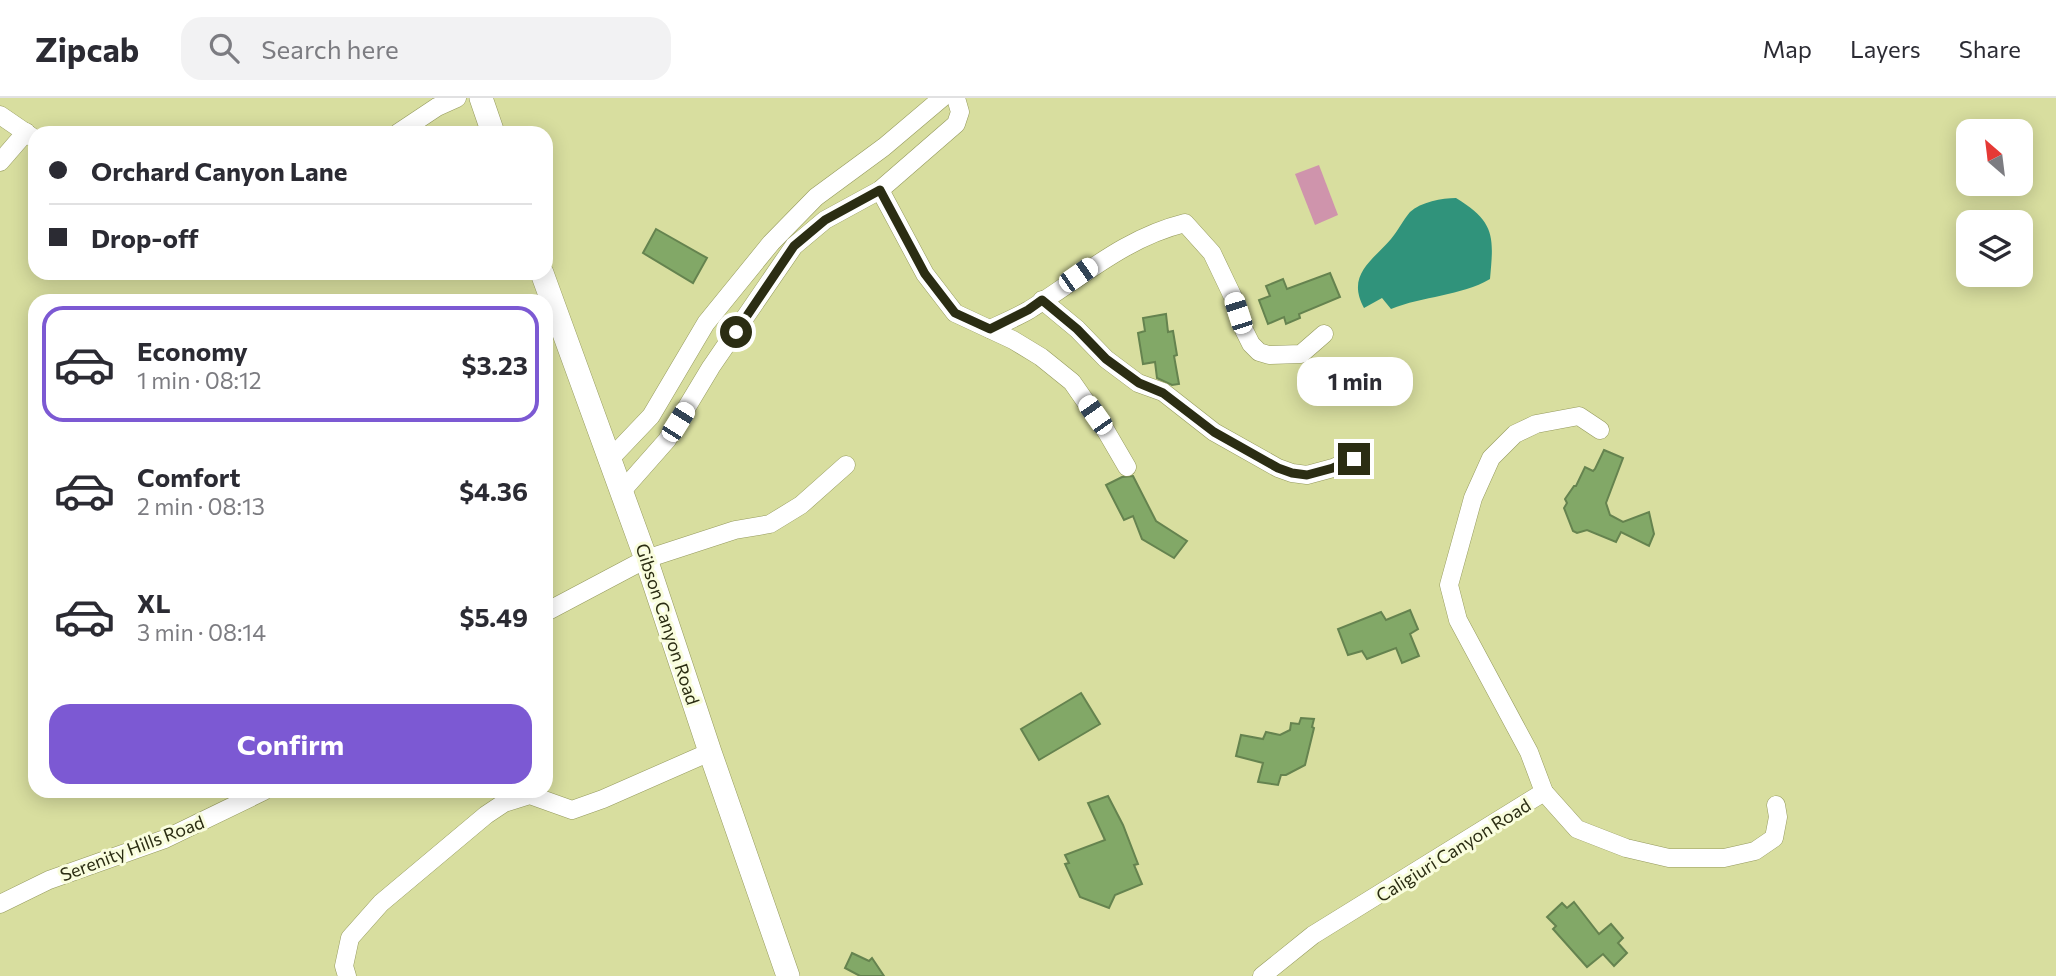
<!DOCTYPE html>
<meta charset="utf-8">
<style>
:root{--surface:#fff;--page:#f2f2f3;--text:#2b2b33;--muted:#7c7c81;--line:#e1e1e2;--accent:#7c59d3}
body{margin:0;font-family:Commissioner,sans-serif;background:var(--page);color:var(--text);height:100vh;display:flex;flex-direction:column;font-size:26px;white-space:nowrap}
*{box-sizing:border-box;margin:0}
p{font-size:23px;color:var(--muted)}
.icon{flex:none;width:38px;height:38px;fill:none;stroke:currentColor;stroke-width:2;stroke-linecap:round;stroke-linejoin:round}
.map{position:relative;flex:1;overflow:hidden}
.panel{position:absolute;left:28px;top:196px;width:525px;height:504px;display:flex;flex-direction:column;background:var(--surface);border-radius:21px;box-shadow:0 4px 18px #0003}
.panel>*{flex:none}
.top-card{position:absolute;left:28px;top:28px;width:525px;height:154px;border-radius:21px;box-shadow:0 4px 18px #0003;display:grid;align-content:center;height:154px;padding:0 21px;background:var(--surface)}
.needle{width:46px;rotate:332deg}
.buttons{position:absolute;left:1956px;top:21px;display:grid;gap:14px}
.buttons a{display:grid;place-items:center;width:77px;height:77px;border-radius:14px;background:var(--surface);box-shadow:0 4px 18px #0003;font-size:35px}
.end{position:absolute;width:32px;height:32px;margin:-16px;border:9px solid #2b2d13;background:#fff;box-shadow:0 0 0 4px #fff}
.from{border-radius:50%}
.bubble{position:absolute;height:49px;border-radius:21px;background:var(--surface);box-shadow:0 4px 18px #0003;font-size:23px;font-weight:700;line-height:49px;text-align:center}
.car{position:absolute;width:21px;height:42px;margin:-21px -10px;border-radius:9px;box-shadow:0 0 5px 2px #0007;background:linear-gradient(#fff 24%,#345 0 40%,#fff 0 76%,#345 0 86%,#fff 0)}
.top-card b{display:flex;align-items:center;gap:24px;height:66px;font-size:26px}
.top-card b+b{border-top:2px solid var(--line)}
.top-card i{width:18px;height:18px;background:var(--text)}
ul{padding:12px 0 0;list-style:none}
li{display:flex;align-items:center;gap:21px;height:116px;margin:0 14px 10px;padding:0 7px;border:4px solid transparent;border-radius:21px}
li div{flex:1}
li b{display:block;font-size:26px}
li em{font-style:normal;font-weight:700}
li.selected{border-color:var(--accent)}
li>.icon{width:63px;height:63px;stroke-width:1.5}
.cta{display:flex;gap:14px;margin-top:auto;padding:14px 21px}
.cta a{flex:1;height:80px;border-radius:21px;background:var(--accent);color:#fff;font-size:28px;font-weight:700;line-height:80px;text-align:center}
header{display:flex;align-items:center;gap:42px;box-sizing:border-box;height:98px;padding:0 35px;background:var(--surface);border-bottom:2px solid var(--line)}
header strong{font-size:33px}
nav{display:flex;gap:38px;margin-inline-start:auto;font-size:24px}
.search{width:490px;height:63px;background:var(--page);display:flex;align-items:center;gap:18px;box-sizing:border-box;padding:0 24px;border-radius:21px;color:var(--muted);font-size:26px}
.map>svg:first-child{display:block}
</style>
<header>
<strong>Zipcab</strong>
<div class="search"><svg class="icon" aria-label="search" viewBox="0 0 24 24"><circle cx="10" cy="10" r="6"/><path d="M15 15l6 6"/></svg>Search here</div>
<nav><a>Map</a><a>Layers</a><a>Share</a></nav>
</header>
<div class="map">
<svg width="2056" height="878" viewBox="0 0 2056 878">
<rect width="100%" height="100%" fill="#d8de9f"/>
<path fill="#cf94ac" d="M 1319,67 L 1338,117 L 1315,127 L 1295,76 Z"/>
<path fill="#30937b" d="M 1456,100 C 1495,124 1494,138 1490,181 C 1461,198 1423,198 1391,211 L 1382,200 L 1364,210 C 1346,177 1372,163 1391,141 C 1398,133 1403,122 1410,114 C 1421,104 1442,100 1456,100 Z"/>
<g fill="#82a867" stroke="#65834f" stroke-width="2">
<path d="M 656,131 L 707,160 L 693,185 L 643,155 Z"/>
<path d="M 1330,175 L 1340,199 L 1299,216 L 1300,220 L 1286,226 L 1284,219 L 1268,226 L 1259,202 L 1270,198 L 1266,188 L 1283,181 L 1287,191 Z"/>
<path d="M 1166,216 L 1168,234 L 1173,233 L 1177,257 L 1174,258 L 1179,286 L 1172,287 L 1157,280 L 1155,264 L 1143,266 L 1138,235 L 1145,233 L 1143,220 Z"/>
<path d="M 1604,352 L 1623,360 L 1606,405 L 1610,417 L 1623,424 L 1649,414 L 1654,436 L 1649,448 L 1621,434 L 1616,444 L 1587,432 L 1577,435 L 1573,433 L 1564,410 L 1567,405 L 1565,401 L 1574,388 L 1576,388 L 1585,369 L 1593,373 L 1595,371 Z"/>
<path d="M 1133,378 L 1156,423 L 1187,443 L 1174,460 L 1142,441 L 1133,418 L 1124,422 L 1106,387 L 1122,379 Z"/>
<path d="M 1410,512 L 1418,531 L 1410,536 L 1419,558 L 1402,565 L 1396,550 L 1367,561 L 1362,553 L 1348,557 L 1338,531 L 1381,514 L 1386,522 Z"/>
<path d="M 1081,595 L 1100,626 L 1039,662 L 1021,631 Z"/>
<path d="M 1301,620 L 1314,621 L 1312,629 L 1314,630 L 1305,667 L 1286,677 L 1281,677 L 1278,687 L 1258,684 L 1263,665 L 1236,658 L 1241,637 L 1263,641 L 1266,634 L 1280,637 L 1290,632 L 1291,625 L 1299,626 Z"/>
<path d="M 1108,698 L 1123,727 L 1138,766 L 1134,767 L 1142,786 L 1115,797 L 1109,810 L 1080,799 L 1065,766 L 1069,765 L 1065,757 L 1105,742 L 1088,705 Z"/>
<path d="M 1574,804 L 1599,836 L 1611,826 L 1623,840 L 1618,845 L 1627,855 L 1614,868 L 1603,856 L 1587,869 L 1553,831 L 1556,828 L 1547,819 L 1562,805 L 1567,810 Z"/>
<path d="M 852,855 L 869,863 L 872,860 L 884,878 L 860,878 L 845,870 Z"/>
</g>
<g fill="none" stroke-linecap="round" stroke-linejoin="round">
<defs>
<g id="minor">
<path d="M 0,17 L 35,41"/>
<path d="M 398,35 L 437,9 L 457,0"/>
<path d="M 0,64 L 26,34"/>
<path d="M 880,92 L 925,176 L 955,215 L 1013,242 L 1041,259 L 1072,284 L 1106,333 L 1127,369"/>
<path d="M 1042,202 L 1077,231 L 1106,261 L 1138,285 L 1163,294 L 1214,334 L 1278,370 L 1292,375 L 1307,377 L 1333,370 L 1354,361"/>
<path d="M 990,231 C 1003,225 1017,219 1029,212 C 1081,180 1124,140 1185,125 L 1212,155 L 1233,199 L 1244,232 L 1251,246 L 1259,254 L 1269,257 L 1301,256 L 1324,236"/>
<path d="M 610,361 L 651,318 L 706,225 L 771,145 L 816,99 L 884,49 L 942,0"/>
<path d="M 622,393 L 667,342 L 711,269 L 794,148 L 825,122 L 880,92 L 956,26 L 960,14 L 956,0"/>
<path d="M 546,514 L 646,461 L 735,432 L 770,426 L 801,407 L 846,367"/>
<path d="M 1544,694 L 1529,654 L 1458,522 L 1449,487 L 1473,400 L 1491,360 L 1515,336 L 1536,326 L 1579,318 L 1600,332"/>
<path d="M 0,806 L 49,782 L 165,741 L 264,693"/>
<path d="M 347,878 L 344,868 L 350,840 L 381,805 L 486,717 L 504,705 L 530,697 L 572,712 L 603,701 L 710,654"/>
<path d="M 1262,878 L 1313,837 L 1544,694 L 1577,731 L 1626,750 L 1669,760 L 1724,760 L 1755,753 L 1774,740 L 1778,719 L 1776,707"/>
</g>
<g id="major">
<path d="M 481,0 L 493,35"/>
<path d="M 542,175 L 646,461 L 710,654 L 788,878"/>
</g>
</defs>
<use href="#minor" stroke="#959a5d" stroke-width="19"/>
<use href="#major" stroke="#959a5d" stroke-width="24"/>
<use href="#minor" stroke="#fff" stroke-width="18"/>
<use href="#major" stroke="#fff" stroke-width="23"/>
</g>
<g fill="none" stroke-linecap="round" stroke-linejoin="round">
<path stroke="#2b2d13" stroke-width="9" d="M 736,234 L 794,148 L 825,122 L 880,92 L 925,176 L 955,215 L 990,231 L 1028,212 L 1042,202 L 1077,231 L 1106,261 L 1139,285 L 1163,295 L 1214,334 L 1278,370 L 1292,375 L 1307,377 L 1333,370 L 1354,361"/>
</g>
<g text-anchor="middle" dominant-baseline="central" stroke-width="6" stroke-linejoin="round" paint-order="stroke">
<g font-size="18" fill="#2b2d13" stroke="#f9fddd">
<text transform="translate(668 526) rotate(72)">Gibson Canyon Road</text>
<text transform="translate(132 750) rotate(-21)">Serenity Hills Road</text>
<text transform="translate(1453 752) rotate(-32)">Caligiuri Canyon Road</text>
</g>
</g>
</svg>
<div class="buttons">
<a><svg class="needle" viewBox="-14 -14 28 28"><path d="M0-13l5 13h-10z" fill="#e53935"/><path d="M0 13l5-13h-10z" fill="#7c7c81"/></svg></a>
<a><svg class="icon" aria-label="layers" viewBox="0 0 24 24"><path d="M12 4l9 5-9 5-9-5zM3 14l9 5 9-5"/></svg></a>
</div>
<i class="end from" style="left:736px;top:234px"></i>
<i class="end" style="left:1354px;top:361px"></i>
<div class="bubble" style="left:1297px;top:259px;width:116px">1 min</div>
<i class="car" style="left:1078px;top:177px;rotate:55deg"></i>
<i class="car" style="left:1238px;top:215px;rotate:342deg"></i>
<i class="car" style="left:1095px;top:317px;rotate:325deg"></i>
<i class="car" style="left:678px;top:324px;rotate:32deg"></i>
<div class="top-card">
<b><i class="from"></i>Orchard Canyon Lane</b>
<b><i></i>Drop-off</b>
</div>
<section class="panel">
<ul>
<li class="selected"><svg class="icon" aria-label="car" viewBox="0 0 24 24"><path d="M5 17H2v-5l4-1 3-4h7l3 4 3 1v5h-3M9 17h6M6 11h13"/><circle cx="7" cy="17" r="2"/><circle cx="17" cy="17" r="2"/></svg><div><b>Economy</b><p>1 min · 08:12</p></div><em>$3.23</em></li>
<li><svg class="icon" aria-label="car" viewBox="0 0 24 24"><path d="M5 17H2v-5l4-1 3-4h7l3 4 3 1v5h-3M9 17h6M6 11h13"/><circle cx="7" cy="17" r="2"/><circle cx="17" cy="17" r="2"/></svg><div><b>Comfort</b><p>2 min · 08:13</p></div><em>$4.36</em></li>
<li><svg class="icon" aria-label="car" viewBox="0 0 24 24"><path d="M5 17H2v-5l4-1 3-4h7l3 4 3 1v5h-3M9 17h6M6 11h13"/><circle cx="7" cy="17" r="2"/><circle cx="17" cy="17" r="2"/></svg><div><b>XL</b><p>3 min · 08:14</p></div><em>$5.49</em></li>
</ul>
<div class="cta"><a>Confirm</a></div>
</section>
</div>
